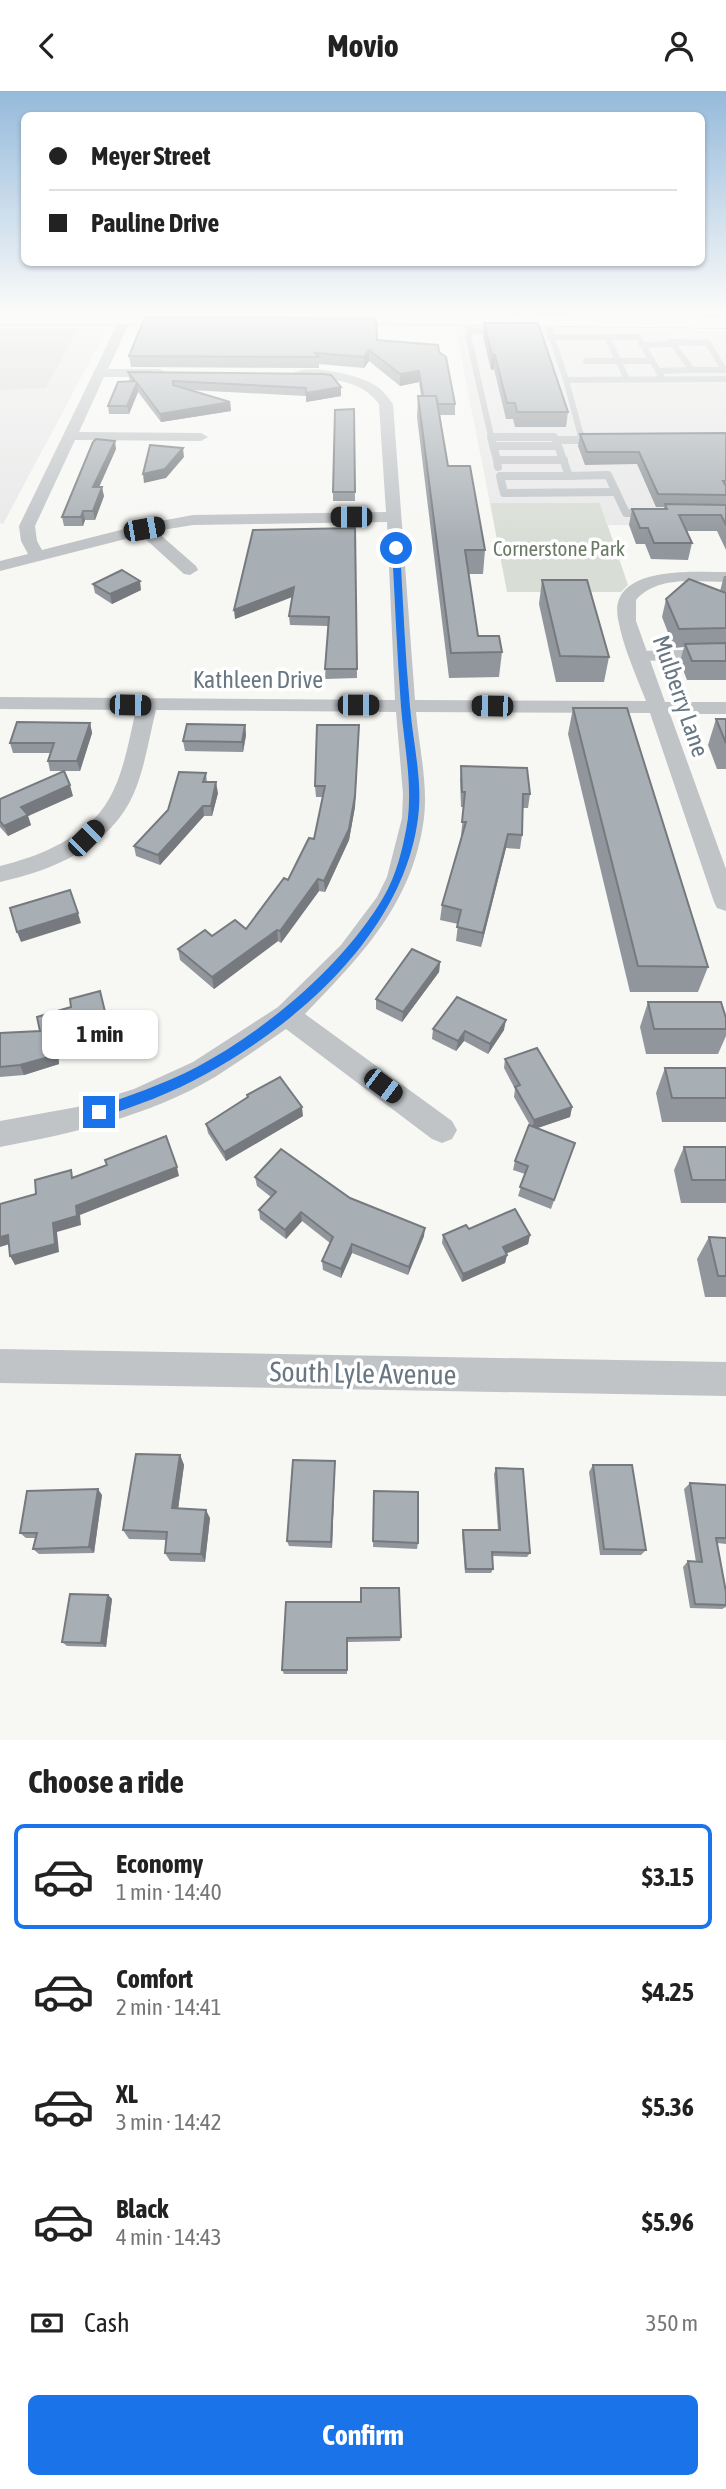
<!DOCTYPE html>
<meta charset="utf-8">
<style>
:root{--surface:#fff;--page:#f6f6f6;--text:#222;--muted:#767676;--line:#e0e0e0;--accent:#1a73e8}
body{margin:0;font-family:"Asap Condensed",sans-serif;background:var(--page);color:var(--text);height:100vh;display:flex;flex-direction:column;font-size:26px;white-space:nowrap}
*{box-sizing:border-box;margin:0}
p{font-size:23px;color:var(--muted)}
.icon{flex:none;width:38px;height:38px;fill:none;stroke:currentColor;stroke-width:2;stroke-linecap:round;stroke-linejoin:round}
.map{position:relative;height:1649px;overflow:hidden}
.panel{display:flex;flex-direction:column;background:var(--surface);flex:1}
.panel>*{flex:none}
.hud{position:absolute;left:21px;top:21px;width:684px;height:154px;border-radius:10px;box-shadow:0 2px 5px #0004;display:grid;align-content:center;height:154px;padding:0 28px;background:var(--surface)}
.end{position:absolute;width:32px;height:32px;margin:-16px;border:9px solid #1a73e8;background:#fff;box-shadow:0 0 0 4px #fff}
.from{border-radius:50%}
.bubble{position:absolute;height:49px;border-radius:10px;background:var(--surface);box-shadow:0 2px 5px #0004;font-size:23px;font-weight:700;line-height:49px;text-align:center}
.car{position:absolute;width:21px;height:42px;margin:-21px -10px;border-radius:9px;box-shadow:0 0 5px 2px #0007;background:linear-gradient(#222 24%,#8ab4d8 0 40%,#222 0 76%,#8ab4d8 0 86%,#222 0)}
.hud b{display:flex;align-items:center;gap:24px;height:66px;font-size:26px}
.hud b+b{border-top:2px solid var(--line)}
.hud i{width:18px;height:18px;background:var(--text)}
ul{padding:0;list-style:none}
li{display:flex;align-items:center;gap:21px;height:105px;margin:0 14px 10px;padding:0 14px;border:4px solid transparent;border-radius:10px}
li div{flex:1}
li b{display:block;font-size:26px}
li em{font-style:normal;font-weight:700}
li.on{border-color:var(--accent)}
li>.icon{width:63px;height:63px;stroke-width:1.5}
h2{padding:0 28px;font-size:32px;line-height:84px}
.pay{display:flex;align-items:center;gap:18px;height:77px;padding:0 28px;font-size:26px}
.pay p{margin-inline-start:auto}
.button{display:flex;gap:14px;margin-top:auto;padding:14px 28px}
.button a{flex:1;height:80px;border-radius:10px;background:var(--accent);color:#fff;font-size:28px;font-weight:700;line-height:80px;text-align:center}
header{display:flex;justify-content:space-between;align-items:center;height:91px;padding:0 28px;background:var(--surface);font-size:32px;font-weight:700}
.map>svg:first-child{display:block}
</style>
<header><svg class="icon" aria-label="back" viewBox="0 0 24 24"><path d="M15 5l-7 7 7 7"/></svg>Movio<svg class="icon" aria-label="person" viewBox="0 0 24 24"><circle cx="12" cy="8" r="4"/><path d="M4 21q1-7 8-7t8 7"/></svg></header>
<div class="map">
<svg width="726" height="1649" viewBox="0 0 726 1649">
<rect width="100%" height="100%" fill="#f7f7f4"/>
<g fill="#e7e8e7">
<path d="M 0,234 L 109,234 L 3,433 L 0,432 Z"/>
<path d="M 602,234 L 619,238 L 726,240 L 726,434 L 608,434 L 600,412 L 490,412 L 455,235 Z"/>
</g>
<g fill="#d8ddd5">
<path d="M 0,237 L 78,237 L 46,297 L 0,299 Z"/>
<path d="M 490,412 L 600,412 L 628,494 L 621,501 L 507,501 Z"/>
</g>
<g fill="none" stroke-linecap="round" stroke-linejoin="round">
<defs>
<g id="secondary">
<path d="M 0,223 L 191,223 L 199,228 L 191,233 L 0,233 Z"/>
<path d="M 327,224 L 726,227 L 726,237 L 321,232 L 319,229 Z"/>
</g>
</defs>
<use href="#secondary" stroke="#b3b8bb" stroke-width="2"/>
<g stroke="#c0c4c7" stroke-width="6">
<path d="M 463,219 L 465,231 L 473,240 L 500,241"/>
<path d="M 490,219 L 492,231"/>
<path d="M 525,219 L 529,232"/>
<path d="M 598,219 L 603,233"/>
<path d="M 612,219 L 670,222"/>
<path d="M 547,232 L 566,289 L 726,288"/>
<path d="M 473,240 L 468,244 L 491,345"/>
<path d="M 550,246 L 638,246 L 663,288"/>
<path d="M 607,246 L 627,288"/>
<path d="M 671,251 L 708,252 L 724,279 L 692,279"/>
<path d="M 642,254 L 673,253 L 692,279 L 658,280"/>
<path d="M 586,270 L 652,270"/>
<path d="M 566,289 L 581,345"/>
</g>
<g stroke="#c0c4c7" stroke-width="8">
<path d="M 581,344 L 582,349"/>
<path d="M 596,349 L 556,349 L 569,385 L 608,384 L 626,422 L 649,422"/>
<path d="M 493,355 L 558,355"/>
<path d="M 497,369 L 491,346 L 554,346 L 556,349"/>
<path d="M 498,376 L 497,369 L 564,369"/>
<path d="M 569,385 L 500,385 L 504,402 L 616,401"/>
</g>
<path stroke="#c0c4c7" stroke-width="10" d="M 639,565 L 726,563"/>
<g fill="#c0c4c7" fill-rule="evenodd">
<path d="M 124,219 L 135,219 L 108,278 L 160,278 L 166,282 L 160,286 L 104,286 L 79,341 L 201,342 L 208,346 L 201,350 L 75,349 L 35,435 L 37,450 L 42,459 L 144,433 L 193,424 L 386,421 L 379,313 C 364,292 338,288 313,287 C 305,287 298,288 292,283 C 306,272 358,284 373,293 C 382,298 387,305 393,313 L 415,609 L 646,610 C 636,584 623,556 618,528 C 608,474 694,481 726,481 L 726,491 C 696,491 658,484 636,509 L 636,530 L 665,611 L 726,611 L 726,623 L 670,623 L 726,778 L 726,820 L 717,817 L 714,811 L 650,622 L 416,621 C 419,655 428,693 424,727 C 413,812 362,864 305,923 L 452,1030 L 457,1039 L 452,1048 L 442,1052 L 432,1048 L 286,938 C 263,954 239,971 215,986 C 149,1025 74,1042 0,1056 L 0,1030 L 77,1016 L 134,998 L 193,971 L 278,916 L 341,854 L 377,806 L 387,786 L 402,727 L 403,703 L 396,621 L 156,619 C 149,647 145,676 134,702 C 111,756 53,779 0,791 L 0,775 C 41,765 87,746 109,708 C 124,682 129,648 136,619 L 0,618 L 0,606 L 395,609 L 387,431 L 193,434 L 156,440 L 196,475 L 198,479 L 190,484 L 184,483 L 141,444 L 0,480 L 0,470 L 28,463 L 21,450 L 19,435 Z"/>
<path d="M 695,219 L 707,219 L 715,226 L 710,219 L 721,219 L 726,228 L 718,234 L 710,234 Z"/>
<path d="M 0,1258 L 726,1271 L 726,1305 L 0,1292 Z"/>
</g>
<use href="#secondary" fill="#fff" fill-rule="evenodd"/>
</g>
<g fill="#90969b">
<path d="M 153,219 L 395,219 L 395,220 L 375,220 L 375,222 L 153,221 Z"/>
<path d="M 503,219 L 521,219 L 520,223 L 504,223 Z"/>
<path d="M 530,219 L 568,219 L 568,224 L 532,223 Z"/>
<path d="M 484,232 L 568,321 L 566,336 L 515,336 L 513,328 L 506,328 L 494,278 L 491,279 L 483,246 Z"/>
<path d="M 377,249 L 438,254 L 455,313 L 455,324 L 440,324 L 448,375 L 485,459 L 483,483 L 469,483 L 478,545 L 502,561 L 499,586 L 449,587 L 417,326 L 418,305 L 421,305 L 419,291 L 400,295 L 369,270 L 364,277 L 319,273 L 319,277 L 131,276 L 129,265 Z"/>
<path d="M 128,281 L 323,283 L 341,305 L 306,311 L 306,305 L 190,299 L 230,311 L 231,320 L 161,331 L 138,301 L 129,323 L 109,323 L 108,315 L 130,291 Z"/>
<path d="M 354,318 L 355,410 L 333,410 L 333,401 Z"/>
<path d="M 726,342 L 726,459 L 717,440 L 687,440 L 692,452 L 688,469 L 651,468 L 645,453 L 636,453 L 629,434 L 632,418 L 664,418 L 664,416 L 656,416 L 637,373 L 585,374 L 578,355 L 580,343 Z"/>
<path d="M 116,358 L 99,396 L 104,405 L 95,429 L 85,429 L 83,435 L 64,435 L 62,426 Z"/>
<path d="M 355,437 L 357,587 L 325,588 L 328,535 L 290,534 L 289,525 L 293,505 L 235,528 Z"/>
<path d="M 724,485 L 726,485 L 726,589 L 687,589 L 680,571 L 684,556 L 674,557 L 662,526 L 666,508 L 720,500 Z"/>
<path d="M 542,489 L 609,566 L 604,591 L 556,591 L 539,513 Z"/>
<path d="M 93,493 L 141,499 L 112,513 L 95,502 Z"/>
<path d="M 573,617 L 708,876 L 698,901 L 630,901 L 568,643 Z"/>
<path d="M 716,628 L 726,628 L 726,678 L 717,678 L 708,654 Z"/>
<path d="M 90,632 L 92,642 L 80,680 L 50,680 L 48,670 L 50,662 L 13,662 L 10,652 Z"/>
<path d="M 245,634 L 246,644 L 243,661 L 185,660 L 183,650 Z"/>
<path d="M 359,634 L 355,716 L 349,749 L 325,801 L 319,800 L 281,852 L 278,850 L 214,898 L 180,869 L 178,858 L 212,845 L 246,838 L 288,789 L 314,748 L 323,706 L 316,706 L 315,695 Z"/>
<path d="M 461,675 L 530,703 L 528,717 L 523,717 L 522,744 L 520,758 L 506,757 L 481,856 L 456,850 L 458,833 L 440,829 L 442,814 L 462,746 L 461,745 L 464,716 L 461,716 L 460,689 Z"/>
<path d="M 206,682 L 207,691 L 218,702 L 212,725 L 204,725 L 160,774 L 136,765 L 134,755 Z"/>
<path d="M 73,705 L 28,725 L 31,734 L 8,745 L 0,736 L 0,708 Z"/>
<path d="M 440,871 L 439,881 L 402,931 L 376,918 L 376,908 Z"/>
<path d="M 648,911 L 726,927 L 726,945 L 718,963 L 646,963 L 640,936 Z"/>
<path d="M 433,938 L 504,939 L 488,963 L 464,950 L 456,960 L 432,948 Z"/>
<path d="M 0,942 L 111,943 L 76,953 L 77,957 L 58,962 L 59,973 L 24,984 L 0,986 Z"/>
<path d="M 505,968 L 572,1016 L 570,1026 L 537,1037 L 575,1052 L 551,1118 L 518,1105 L 525,1083 L 513,1079 L 515,1070 L 530,1034 L 514,1006 L 515,998 L 504,977 Z"/>
<path d="M 665,977 L 726,977 L 726,1031 L 662,1031 L 656,1002 Z"/>
<path d="M 247,1004 L 303,1025 L 226,1070 L 208,1042 L 206,1033 L 247,1007 Z"/>
<path d="M 684,1056 L 726,1056 L 726,1112 L 681,1112 L 674,1079 Z"/>
<path d="M 255,1086 L 350,1107 L 424,1145 L 408,1184 L 352,1162 L 341,1187 L 323,1179 L 322,1170 L 330,1152 L 302,1130 L 286,1148 L 260,1128 L 259,1119 L 271,1106 L 257,1095 Z"/>
<path d="M 469,1138 L 530,1144 L 528,1153 L 506,1162 L 507,1164 L 505,1172 L 462,1191 L 442,1152 L 443,1144 Z"/>
<path d="M 709,1146 L 726,1147 L 726,1206 L 705,1206 L 697,1168 Z"/>
<path d="M 180,1364 L 184,1374 L 178,1418 L 210,1427 L 205,1471 L 170,1470 L 165,1462 L 166,1449 L 129,1448 L 123,1439 Z"/>
<path d="M 335,1370 L 332,1457 L 289,1455 L 287,1450 Z"/>
<path d="M 593,1374 L 646,1459 L 641,1464 L 600,1464 L 589,1381 Z"/>
<path d="M 496,1377 L 530,1462 L 527,1466 L 492,1465 L 493,1478 L 491,1482 L 465,1482 L 462,1443 L 463,1439 L 498,1439 L 494,1383 Z"/>
<path d="M 690,1392 L 726,1394 L 726,1453 L 717,1452 L 726,1501 L 726,1516 L 722,1518 L 690,1517 L 683,1476 L 688,1470 L 696,1471 L 684,1398 Z"/>
<path d="M 374,1400 L 418,1452 L 417,1458 L 373,1456 Z"/>
<path d="M 102,1404 L 94,1462 L 39,1463 L 33,1458 L 36,1447 L 26,1447 L 20,1442 Z"/>
<path d="M 108,1504 L 112,1508 L 106,1556 L 67,1555 L 62,1551 Z"/>
<path d="M 286,1511 L 401,1546 L 400,1550 L 347,1551 L 347,1583 L 284,1583 L 282,1579 Z"/>
</g>
<g fill="#767a7e">
<path d="M 369,259 L 369,270 L 364,277 L 364,266 Z"/>
<path d="M 492,264 L 495,264 L 494,278 L 491,279 Z"/>
<path d="M 419,280 L 419,291 L 400,295 L 400,283 Z"/>
<path d="M 137,292 L 138,301 L 129,323 L 127,315 Z"/>
<path d="M 341,296 L 341,305 L 306,311 L 306,302 Z"/>
<path d="M 230,311 L 231,320 L 161,331 L 160,323 Z"/>
<path d="M 115,350 L 116,358 L 95,405 L 93,396 Z"/>
<path d="M 183,357 L 184,366 L 166,387 L 144,392 L 143,383 Z"/>
<path d="M 102,396 L 104,405 L 95,429 L 93,420 Z"/>
<path d="M 83,420 L 85,429 L 83,435 L 81,426 Z"/>
<path d="M 140,490 L 141,499 L 112,513 L 110,503 Z"/>
<path d="M 294,496 L 295,505 L 235,528 L 234,519 Z"/>
<path d="M 90,632 L 92,642 L 80,680 L 77,670 Z"/>
<path d="M 245,634 L 246,644 L 243,661 L 242,651 Z"/>
<path d="M 359,634 L 355,716 L 349,749 L 325,801 L 324,790 Z"/>
<path d="M 216,691 L 218,702 L 212,725 L 211,715 Z"/>
<path d="M 70,694 L 73,705 L 28,725 L 31,734 L 8,745 L 4,735 L 21,716 Z"/>
<path d="M 203,715 L 204,725 L 160,774 L 158,764 Z"/>
<path d="M 508,743 L 506,757 L 481,856 L 483,842 Z"/>
<path d="M 318,788 L 319,800 L 281,852 L 280,840 Z"/>
<path d="M 78,822 L 81,832 L 21,851 L 17,841 Z"/>
<path d="M 277,839 L 278,850 L 214,898 L 212,886 Z"/>
<path d="M 440,871 L 439,881 L 402,931 L 403,921 Z"/>
<path d="M 100,900 L 111,943 L 76,953 L 77,957 L 58,962 L 59,973 L 24,984 L 20,974 L 54,952 L 73,943 Z"/>
<path d="M 506,929 L 504,939 L 488,963 L 490,953 Z"/>
<path d="M 465,940 L 464,950 L 456,960 L 458,950 Z"/>
<path d="M 302,1016 L 303,1025 L 226,1070 L 224,1061 Z"/>
<path d="M 572,1016 L 570,1026 L 532,1039 L 534,1029 Z"/>
<path d="M 177,1076 L 179,1085 L 80,1124 L 81,1134 L 57,1141 L 59,1161 L 15,1174 L 10,1165 L 76,1115 Z"/>
<path d="M 301,1121 L 302,1130 L 286,1148 L 285,1139 Z"/>
<path d="M 425,1137 L 424,1145 L 408,1184 L 409,1176 Z"/>
<path d="M 8,1144 L 13,1152 L 0,1156 L 0,1146 Z"/>
<path d="M 530,1144 L 528,1153 L 501,1165 L 503,1156 Z"/>
<path d="M 352,1153 L 352,1162 L 341,1187 L 341,1178 Z"/>
<path d="M 507,1164 L 505,1172 L 462,1191 L 463,1183 Z"/>
<path d="M 180,1364 L 184,1374 L 177,1426 L 172,1417 Z"/>
<path d="M 335,1370 L 335,1377 L 332,1457 L 331,1451 Z"/>
<path d="M 98,1398 L 102,1404 L 94,1462 L 89,1456 Z"/>
<path d="M 206,1419 L 210,1427 L 205,1471 L 201,1463 Z"/>
<path d="M 108,1504 L 112,1508 L 106,1556 L 101,1552 Z"/>
</g>
<g fill="#a8afb4" stroke="#767a7e" stroke-width="2">
<path d="M 145,226 L 376,227 L 377,249 L 438,254 L 439,261 L 446,266 L 455,313 L 438,313 L 436,305 L 423,305 L 419,280 L 400,283 L 369,259 L 364,266 L 315,262 L 319,266 L 129,265 Z"/>
<path d="M 484,232 L 538,232 L 568,321 L 517,321 L 515,312 L 507,312 L 495,264 L 492,264 Z"/>
<path d="M 128,281 L 323,283 L 331,284 L 341,296 L 306,302 L 306,297 L 173,290 L 173,294 L 230,311 L 160,323 L 137,292 L 127,315 L 108,315 L 118,291 L 135,290 Z"/>
<path d="M 418,305 L 436,305 L 448,375 L 470,375 L 485,459 L 465,459 L 478,545 L 499,545 L 502,561 L 451,562 Z"/>
<path d="M 354,318 L 355,401 L 333,401 L 335,319 Z"/>
<path d="M 726,342 L 726,390 L 723,390 L 726,395 L 726,404 L 658,403 L 639,361 L 587,361 L 580,343 Z"/>
<path d="M 96,348 L 115,350 L 93,396 L 102,396 L 93,420 L 83,420 L 81,426 L 62,426 L 93,351 Z"/>
<path d="M 150,354 L 183,357 L 165,378 L 143,383 Z"/>
<path d="M 665,413 L 726,414 L 726,434 L 721,424 L 679,424 L 692,452 L 654,452 L 648,437 L 640,437 L 632,418 L 667,418 Z"/>
<path d="M 355,437 L 357,578 L 325,578 L 329,526 L 289,525 L 294,496 L 234,519 L 253,439 Z"/>
<path d="M 122,479 L 140,490 L 110,503 L 93,493 Z"/>
<path d="M 689,488 L 726,502 L 726,537 L 679,538 L 666,508 Z"/>
<path d="M 542,489 L 587,489 L 609,566 L 560,565 Z"/>
<path d="M 726,552 L 726,570 L 692,570 L 685,553 Z"/>
<path d="M 573,617 L 627,617 L 708,876 L 638,875 Z"/>
<path d="M 716,628 L 726,628 L 726,652 Z"/>
<path d="M 17,631 L 90,632 L 77,670 L 48,670 L 54,652 L 10,652 Z"/>
<path d="M 187,633 L 245,634 L 242,651 L 183,650 Z"/>
<path d="M 317,634 L 359,634 L 355,705 L 349,738 L 324,790 L 318,788 L 280,840 L 277,839 L 212,886 L 178,858 L 205,839 L 212,845 L 235,829 L 246,838 L 284,787 L 288,789 L 309,747 L 314,748 L 325,695 L 315,695 Z"/>
<path d="M 461,675 L 527,677 L 530,703 L 523,703 L 522,744 L 508,743 L 483,842 L 457,836 L 461,819 L 442,814 L 466,731 L 462,731 L 465,701 L 462,701 Z"/>
<path d="M 64,680 L 70,694 L 21,716 L 28,724 L 4,735 L 0,730 L 0,708 Z"/>
<path d="M 179,681 L 206,682 L 203,691 L 216,691 L 211,715 L 203,715 L 158,764 L 134,755 L 168,719 Z"/>
<path d="M 70,799 L 78,822 L 17,841 L 10,817 Z"/>
<path d="M 412,858 L 440,871 L 403,921 L 376,908 Z"/>
<path d="M 100,900 L 108,933 L 73,943 L 74,947 L 54,952 L 56,964 L 20,974 L 0,976 L 0,942 L 40,940 L 37,926 L 71,916 L 70,908 Z"/>
<path d="M 457,906 L 506,929 L 490,953 L 465,940 L 458,950 L 433,938 Z"/>
<path d="M 648,911 L 721,911 L 726,927 L 726,938 L 654,938 Z"/>
<path d="M 537,957 L 572,1016 L 534,1029 L 515,996 L 520,994 L 505,968 Z"/>
<path d="M 665,977 L 726,977 L 726,1007 L 672,1007 Z"/>
<path d="M 280,986 L 302,1016 L 224,1061 L 206,1033 L 248,1006 L 247,1004 Z"/>
<path d="M 529,1034 L 575,1052 L 554,1109 L 520,1096 L 528,1075 L 515,1070 Z"/>
<path d="M 166,1045 L 177,1076 L 76,1115 L 77,1125 L 53,1132 L 55,1153 L 10,1165 L 8,1144 L 0,1146 L 0,1113 L 36,1103 L 35,1089 L 71,1079 L 72,1087 L 107,1074 L 105,1069 Z"/>
<path d="M 684,1056 L 726,1056 L 726,1089 L 692,1089 Z"/>
<path d="M 281,1058 L 350,1107 L 425,1137 L 409,1176 L 352,1153 L 341,1178 L 322,1170 L 333,1146 L 301,1121 L 285,1139 L 259,1119 L 276,1101 L 255,1086 Z"/>
<path d="M 515,1118 L 530,1144 L 503,1156 L 507,1164 L 463,1183 L 443,1144 L 466,1134 L 469,1138 Z"/>
<path d="M 709,1146 L 726,1147 L 726,1185 L 718,1185 Z"/>
<path d="M 136,1363 L 180,1364 L 172,1417 L 206,1419 L 201,1463 L 165,1462 L 167,1441 L 123,1439 Z"/>
<path d="M 293,1369 L 335,1370 L 331,1451 L 287,1450 Z"/>
<path d="M 593,1374 L 632,1374 L 646,1459 L 604,1458 Z"/>
<path d="M 496,1377 L 523,1378 L 530,1462 L 492,1461 L 493,1478 L 466,1478 L 463,1439 L 500,1439 Z"/>
<path d="M 690,1392 L 726,1394 L 726,1447 L 716,1447 L 726,1501 L 726,1514 L 695,1513 L 688,1470 L 702,1471 Z"/>
<path d="M 98,1398 L 89,1456 L 33,1458 L 37,1442 L 20,1442 L 27,1400 Z"/>
<path d="M 374,1400 L 418,1401 L 418,1452 L 373,1450 Z"/>
<path d="M 361,1497 L 399,1497 L 401,1546 L 347,1547 L 347,1579 L 282,1579 L 286,1511 L 361,1511 Z"/>
<path d="M 70,1503 L 108,1504 L 101,1552 L 62,1551 Z"/>
</g>
<linearGradient id="sky" x2="0" y2="1"><stop stop-color="#95badb"/><stop offset="0.49" stop-color="#fbfbfa"/><stop offset="1" stop-color="#fbfbfa" stop-opacity="0"/></linearGradient>
<rect width="726" height="450" fill="url(#sky)"/>
<path fill="#1a73e8" d="M 396,455 L 400,457 C 403,510 405,563 410,616 C 413,652 423,691 418,727 C 404,839 301,931 206,983 C 172,1002 136,1015 99,1027 L 94,1026 L 94,1017 C 129,1005 164,993 197,976 C 266,939 343,875 383,807 C 397,784 404,753 408,727 C 412,690 404,652 401,616 C 397,563 395,510 392,457 Z"/>
<g text-anchor="middle" dominant-baseline="central" stroke-width="7" stroke-linejoin="round" paint-order="stroke">
<g font-size="21" fill="#6b7a67" stroke="#fff">
<text x="559" y="457">Cornerstone Park</text>
</g>
<g font-size="24" fill="#687782" stroke="#fff">
<text x="258" y="588">Kathleen Drive</text>
<text transform="translate(681 605) rotate(71)">Mulberry Lane</text>
</g>
<g font-size="28" fill="#687782" stroke="#fff">
<text transform="translate(363 1282) rotate(1)">South Lyle Avenue</text>
</g>
</g>
</svg>
<i class="end from" style="left:396px;top:457px"></i>
<i class="end" style="left:99px;top:1021px"></i>
<div class="bubble" style="left:42px;top:919px;width:116px">1 min</div>
<i class="car" style="left:351px;top:426px;rotate:270deg"></i>
<i class="car" style="left:144px;top:438px;rotate:80deg"></i>
<i class="car" style="left:130px;top:614px;rotate:91deg"></i>
<i class="car" style="left:358px;top:614px;rotate:90deg"></i>
<i class="car" style="left:492px;top:615px;rotate:271deg"></i>
<i class="car" style="left:86px;top:747px;rotate:45deg"></i>
<i class="car" style="left:383px;top:995px;rotate:127deg"></i>
<div class="hud">
<b><i class="from"></i>Meyer Street</b>
<b><i></i>Pauline Drive</b>
</div>
</div>
<section class="panel">
<h2>Choose a ride</h2>
<ul>
<li class="on"><svg class="icon" aria-label="car" viewBox="0 0 24 24"><path d="M5 17H2v-5l4-1 3-4h7l3 4 3 1v5h-3M9 17h6M6 11h13"/><circle cx="7" cy="17" r="2"/><circle cx="17" cy="17" r="2"/></svg><div><b>Economy</b><p>1 min · 14:40</p></div><em>$3.15</em></li>
<li><svg class="icon" aria-label="car" viewBox="0 0 24 24"><path d="M5 17H2v-5l4-1 3-4h7l3 4 3 1v5h-3M9 17h6M6 11h13"/><circle cx="7" cy="17" r="2"/><circle cx="17" cy="17" r="2"/></svg><div><b>Comfort</b><p>2 min · 14:41</p></div><em>$4.25</em></li>
<li><svg class="icon" aria-label="car" viewBox="0 0 24 24"><path d="M5 17H2v-5l4-1 3-4h7l3 4 3 1v5h-3M9 17h6M6 11h13"/><circle cx="7" cy="17" r="2"/><circle cx="17" cy="17" r="2"/></svg><div><b>XL</b><p>3 min · 14:42</p></div><em>$5.36</em></li>
<li><svg class="icon" aria-label="car" viewBox="0 0 24 24"><path d="M5 17H2v-5l4-1 3-4h7l3 4 3 1v5h-3M9 17h6M6 11h13"/><circle cx="7" cy="17" r="2"/><circle cx="17" cy="17" r="2"/></svg><div><b>Black</b><p>4 min · 14:43</p></div><em>$5.96</em></li>
</ul>
<div class="pay"><svg class="icon" aria-label="cash" viewBox="0 0 24 24"><path d="M3 7h18v10H3z"/><circle cx="12" cy="12" r="2"/></svg>Cash<p>350 m</p></div>
<div class="button"><a>Confirm</a></div>
</section>
